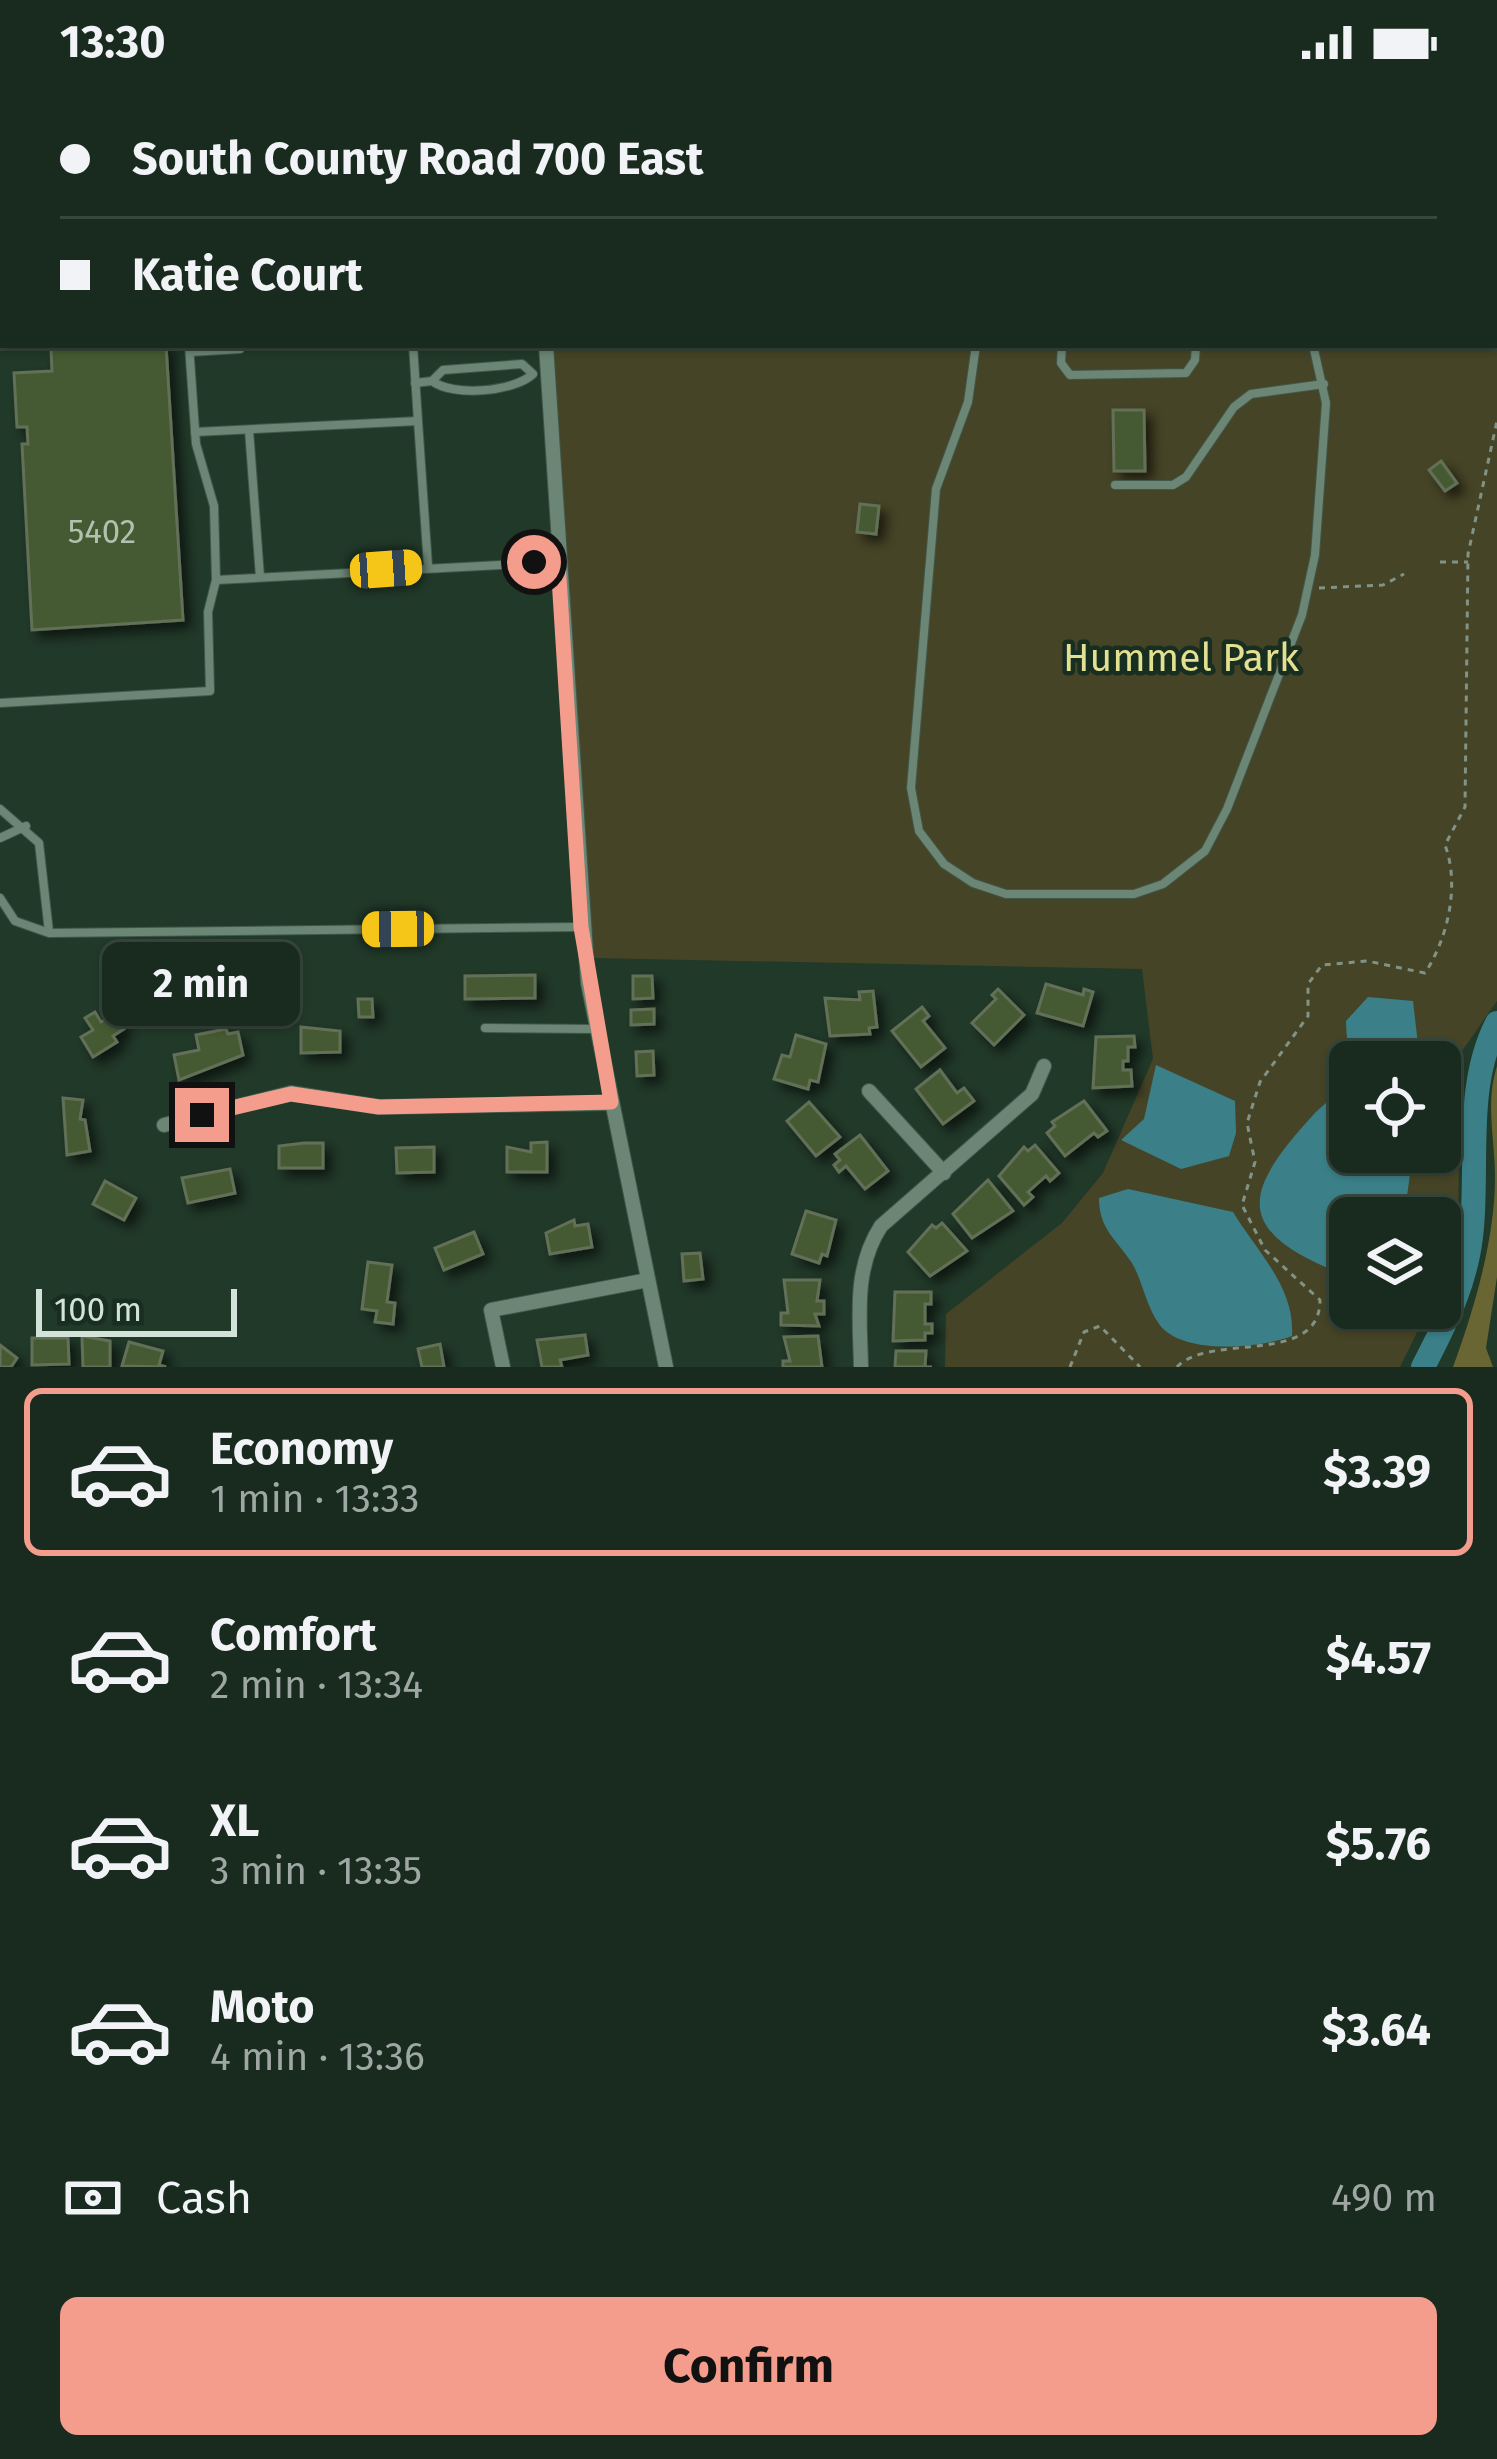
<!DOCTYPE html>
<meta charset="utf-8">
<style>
:root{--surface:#192b1f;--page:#26372c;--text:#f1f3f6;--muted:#9fa7a4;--line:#37473d;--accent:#f49d8c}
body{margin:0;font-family:"Fira Sans",sans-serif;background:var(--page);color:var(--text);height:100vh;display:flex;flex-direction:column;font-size:45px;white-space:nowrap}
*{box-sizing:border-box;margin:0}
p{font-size:39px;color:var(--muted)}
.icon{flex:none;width:66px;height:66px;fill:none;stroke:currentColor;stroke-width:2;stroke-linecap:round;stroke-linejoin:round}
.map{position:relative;height:1283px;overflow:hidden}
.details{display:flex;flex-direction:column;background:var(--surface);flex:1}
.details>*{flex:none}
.hud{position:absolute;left:0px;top:0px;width:1497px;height:264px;box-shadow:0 3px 9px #0004,0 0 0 3px var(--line);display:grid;align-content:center;height:264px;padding:0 60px;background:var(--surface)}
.tools{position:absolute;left:1329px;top:957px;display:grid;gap:24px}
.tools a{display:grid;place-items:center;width:132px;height:132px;border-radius:18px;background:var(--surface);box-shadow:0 3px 9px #0004,0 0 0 3px var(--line);font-size:60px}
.scale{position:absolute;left:36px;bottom:30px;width:201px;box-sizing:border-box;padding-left:12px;border:6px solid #d4e3d9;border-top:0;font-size:33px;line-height:42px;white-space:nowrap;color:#d4e3d9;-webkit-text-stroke:9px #172e20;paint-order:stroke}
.end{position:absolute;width:54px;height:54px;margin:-27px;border:15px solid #f49d8c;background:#111;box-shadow:0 0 0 6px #111}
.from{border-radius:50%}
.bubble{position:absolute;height:84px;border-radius:18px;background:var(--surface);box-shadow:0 3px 9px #0004,0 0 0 3px var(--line);font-size:39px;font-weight:700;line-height:84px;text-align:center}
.car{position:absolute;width:36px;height:72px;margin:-36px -18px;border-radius:15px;box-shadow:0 0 9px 3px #0007;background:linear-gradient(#f5c518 24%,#345 0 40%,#f5c518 0 76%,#345 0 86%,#f5c518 0)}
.hud b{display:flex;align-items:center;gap:42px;height:114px;font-size:45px}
.hud b+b{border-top:3px solid var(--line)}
.hud i{width:30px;height:30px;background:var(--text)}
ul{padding:21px 0 0;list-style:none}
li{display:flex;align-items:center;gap:36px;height:168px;margin:0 24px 18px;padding:0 36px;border:6px solid transparent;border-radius:18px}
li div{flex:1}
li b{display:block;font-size:45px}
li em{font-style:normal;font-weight:700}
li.on{border-color:var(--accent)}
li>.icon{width:108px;height:108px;stroke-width:1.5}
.pay{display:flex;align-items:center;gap:30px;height:132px;padding:0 60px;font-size:45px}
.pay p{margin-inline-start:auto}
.action{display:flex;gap:24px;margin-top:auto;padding:24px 60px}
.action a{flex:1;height:138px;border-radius:18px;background:var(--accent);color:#111;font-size:48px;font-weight:700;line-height:138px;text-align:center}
.status{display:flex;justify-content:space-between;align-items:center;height:84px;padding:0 60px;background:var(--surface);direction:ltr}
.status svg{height:33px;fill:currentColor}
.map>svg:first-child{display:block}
</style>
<div class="status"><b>13:30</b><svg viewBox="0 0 49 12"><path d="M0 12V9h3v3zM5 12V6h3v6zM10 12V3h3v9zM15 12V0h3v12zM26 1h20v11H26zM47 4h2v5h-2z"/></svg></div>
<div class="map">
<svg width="1497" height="1283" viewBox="0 0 1497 1283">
<defs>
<filter id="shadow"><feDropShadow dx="7" dy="7" stdDeviation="6" flood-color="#0009"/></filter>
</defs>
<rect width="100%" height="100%" fill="#213929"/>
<path fill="#464426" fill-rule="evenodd" d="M 608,0 L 1497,0 L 1497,917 L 1460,970 L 1458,1163 L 1440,1200 L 1440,1134 L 1350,1134 L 1350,1224 L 1429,1224 L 1400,1283 L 945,1283 L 946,1230 L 1062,1139 L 1103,1089 L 1153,975 L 1142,885 L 594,874 L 549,261 L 1494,261 L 1494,3 L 605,3 ZM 1350,978 L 1440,978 L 1440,1068 L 1350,1068 Z"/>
<path fill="#696634" d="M 1497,982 L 1497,1193 L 1486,1264 L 1493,1283 L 1453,1283 C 1474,1226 1495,1155 1495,1093 C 1495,1055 1485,1019 1497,982 Z"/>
<g fill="#3b8088">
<path d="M 1368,913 L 1413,917 L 1420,978 L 1350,978 L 1350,1068 L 1413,1068 L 1404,1134 L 1350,1134 L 1350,1159 L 1341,1158 L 1335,1187 C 1230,1144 1246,1104 1315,1029 C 1324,1020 1343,1006 1346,994 C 1351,978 1346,953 1346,937 Z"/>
<path d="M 1156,981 L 1235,1017 L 1236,1049 L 1229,1072 L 1181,1085 L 1121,1056 L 1144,1035 Z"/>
<path d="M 1128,1105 L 1233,1128 C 1258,1169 1295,1203 1292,1252 C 1260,1264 1182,1272 1159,1240 C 1146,1222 1143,1198 1132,1179 C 1116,1155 1099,1145 1099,1114 Z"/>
</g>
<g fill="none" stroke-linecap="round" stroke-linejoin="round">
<path stroke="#3b8088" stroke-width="24" d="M 1423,1283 C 1447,1237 1468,1195 1472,1143 C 1478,1074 1465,1002 1497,939"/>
</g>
<g fill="#455a30" stroke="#637058" stroke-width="3" filter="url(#shadow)">
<path d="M 69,261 L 166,261 L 183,536 L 32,546 L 22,360 L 28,360 L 27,343 L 17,343 L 14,289 L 52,287 L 51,265 Z"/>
<path d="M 1113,326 L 1144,326 L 1145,387 L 1114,387 Z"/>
<path d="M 1441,377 L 1457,399 L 1445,407 L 1429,386 Z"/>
<path d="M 860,420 L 879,422 L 876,450 L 857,448 Z"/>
<path d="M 535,891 L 535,914 L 465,915 L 465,892 Z"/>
<path d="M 633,892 L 652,892 L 653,914 L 633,915 Z"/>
<path d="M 1046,900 L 1083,911 L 1084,905 L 1093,908 L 1083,942 L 1037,929 Z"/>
<path d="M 998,905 L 1024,931 L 994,961 L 972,939 L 996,915 L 992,911 Z"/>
<path d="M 873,907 L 877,943 L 869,944 L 870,950 L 830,952 L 825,914 L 860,916 L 859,908 Z"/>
<path d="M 358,915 L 372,915 L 373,933 L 359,933 Z"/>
<path d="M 922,923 L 929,932 L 923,937 L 945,964 L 921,983 L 892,947 Z"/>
<path d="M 654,925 L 654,940 L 631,941 L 631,926 Z"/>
<path d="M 95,928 L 101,938 L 115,929 L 124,945 L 113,952 L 117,958 L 93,973 L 81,953 L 93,946 L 85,934 Z"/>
<path d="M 301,943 L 340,947 L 340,968 L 301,969 Z"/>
<path d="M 226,945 L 228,950 L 238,948 L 243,971 L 179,996 L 174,971 L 199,966 L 196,951 Z"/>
<path d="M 796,951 L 826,960 L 818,998 L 810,996 L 808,1005 L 774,995 L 782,971 L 790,973 Z"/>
<path d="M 1134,952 L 1135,963 L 1128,963 L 1128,977 L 1123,977 L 1123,986 L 1131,986 L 1132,1002 L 1093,1004 L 1096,953 Z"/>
<path d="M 653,967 L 654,991 L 637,992 L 636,968 Z"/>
<path d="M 940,986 L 957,1009 L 964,1004 L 974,1017 L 943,1040 L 916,1005 Z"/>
<path d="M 63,1014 L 83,1016 L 80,1035 L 85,1036 L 90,1067 L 67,1071 Z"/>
<path d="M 1084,1017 L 1107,1047 L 1098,1053 L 1094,1049 L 1065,1072 L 1047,1049 L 1055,1042 L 1052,1038 Z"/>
<path d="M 809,1018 L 840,1053 L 816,1072 L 787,1037 Z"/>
<path d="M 860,1051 L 888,1087 L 865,1105 L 846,1082 L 839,1088 L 834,1081 L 840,1076 L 835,1070 Z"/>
<path d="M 547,1058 L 547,1088 L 507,1088 L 507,1063 L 531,1068 L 531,1059 Z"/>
<path d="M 304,1059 L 323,1059 L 323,1084 L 279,1084 L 279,1062 Z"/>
<path d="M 1035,1061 L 1059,1089 L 1050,1097 L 1046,1092 L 1028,1108 L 1033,1113 L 1024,1121 L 999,1092 L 1024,1063 L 1028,1067 Z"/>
<path d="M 434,1063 L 434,1088 L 397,1089 L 396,1064 Z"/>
<path d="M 230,1085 L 235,1109 L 188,1119 L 182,1094 Z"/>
<path d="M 988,1096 L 1013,1127 L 972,1154 L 953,1130 Z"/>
<path d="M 105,1097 L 136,1114 L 124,1136 L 93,1120 Z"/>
<path d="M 806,1127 L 836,1136 L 827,1172 L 822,1170 L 819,1179 L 792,1170 Z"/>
<path d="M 574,1136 L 575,1142 L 588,1140 L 592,1163 L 550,1170 L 546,1149 Z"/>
<path d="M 942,1139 L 967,1167 L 930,1192 L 908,1168 L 932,1141 L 936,1144 Z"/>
<path d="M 474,1148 L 483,1170 L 444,1186 L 435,1164 Z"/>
<path d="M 700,1169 L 703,1195 L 684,1197 L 682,1170 Z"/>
<path d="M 368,1178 L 392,1181 L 387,1218 L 395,1219 L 393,1240 L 375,1238 L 377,1227 L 362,1225 Z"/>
<path d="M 784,1196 L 820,1196 L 817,1217 L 824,1217 L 824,1230 L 815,1230 L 819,1242 L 781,1241 L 781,1229 L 788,1229 Z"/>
<path d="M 895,1208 L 931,1208 L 931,1220 L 925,1220 L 925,1240 L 932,1240 L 932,1249 L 925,1249 L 925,1256 L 893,1257 Z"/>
<path d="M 585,1251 L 588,1271 L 560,1276 L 562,1283 L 542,1283 L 537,1256 Z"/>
<path d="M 82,1252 L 110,1257 L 110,1283 L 83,1283 Z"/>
<path d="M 818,1252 L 822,1283 L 783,1283 L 783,1277 L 790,1277 L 784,1253 Z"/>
<path d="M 32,1254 L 68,1254 L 69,1280 L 32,1281 Z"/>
<path d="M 129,1258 L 163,1267 L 159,1281 L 166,1283 L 122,1282 Z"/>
<path d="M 440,1260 L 444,1283 L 422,1283 L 418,1265 Z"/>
<path d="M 0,1261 L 17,1274 L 11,1283 L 0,1283 Z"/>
<path d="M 896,1267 L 926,1267 L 925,1283 L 932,1283 L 895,1283 Z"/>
</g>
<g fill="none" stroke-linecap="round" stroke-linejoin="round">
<defs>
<g id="service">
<path d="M 116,0 L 118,3"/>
<path d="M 1280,0 L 1280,3"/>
<path d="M 189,261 L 196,360 L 214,422 L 216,496 L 558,478"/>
<path d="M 240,261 L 324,261"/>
<path d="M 976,261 L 968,318 L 936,405 L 911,704 L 919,747 L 944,780 L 973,799 L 1006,810 L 1134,810 L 1163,800 L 1205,767 L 1227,725 L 1302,531 L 1315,471 L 1326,319 L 1313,261"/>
<path d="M 1062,261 L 1061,279 L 1070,291 L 1186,289 L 1195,276 L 1196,261"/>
<path d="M 190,268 L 240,265"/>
<path d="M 415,299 L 432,297 C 453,313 514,308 533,290 L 522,280 L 443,286 L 432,297"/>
<path d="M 418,337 L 428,482"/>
<path d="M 249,346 L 260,493"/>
<path d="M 195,348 L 418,337 L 413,261"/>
<path d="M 1115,401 L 1173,401 L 1186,393 L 1234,323 L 1251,310 L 1324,300"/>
<path d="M 0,619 L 210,607 L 208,528 L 216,496"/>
<path d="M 0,725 L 39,759 L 49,848"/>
<path d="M 0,754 L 26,742"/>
<path d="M 0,814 L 15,837 L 49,849 L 581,843"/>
<path d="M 485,944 L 596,945"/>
</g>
<g id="minor">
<path d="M 606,3 L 609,0"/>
<path d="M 546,261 L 588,899 L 666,1283"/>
<path d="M 869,1007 L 944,1089"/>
<path d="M 164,1041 L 291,1009 L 379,1023 L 611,1019"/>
<path d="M 503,1283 L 491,1226 L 648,1196"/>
<path d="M 861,1283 C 860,1234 853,1185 881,1142 L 1032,1010 L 1044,982"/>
</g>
</defs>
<use href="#service" stroke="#41574a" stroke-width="10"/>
<use href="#minor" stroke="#41574a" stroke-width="16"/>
<g stroke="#809386" stroke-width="3" stroke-dasharray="6 6" stroke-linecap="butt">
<path d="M 1354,0 L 1355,3"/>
<path d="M 1494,43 L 1497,42"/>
<path d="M 1494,120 L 1497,123"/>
<path d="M 1440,478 L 1468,478"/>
<path d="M 1319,504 L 1383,501 L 1404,490"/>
<path d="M 1070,1283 L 1084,1248 L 1100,1242 L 1140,1283"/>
<path d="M 1177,1283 C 1210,1248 1320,1283 1320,1216 L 1265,1166 L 1242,1121 L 1255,1078 L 1247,1039 L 1260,998 L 1308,932 L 1308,900 L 1322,881 L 1367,877 L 1425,889 C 1448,854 1460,801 1445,761 L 1465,723 L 1468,470 L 1497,337"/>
</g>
<use href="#service" stroke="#6c8675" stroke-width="8"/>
<use href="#minor" stroke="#6c8675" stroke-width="14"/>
</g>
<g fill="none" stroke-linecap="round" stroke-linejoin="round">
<path stroke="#f49d8c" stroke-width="15" d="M 202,1031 L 291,1010 L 379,1023 L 611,1018 L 581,843 L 558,478 L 534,478"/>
</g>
<g text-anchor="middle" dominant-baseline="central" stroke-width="9" stroke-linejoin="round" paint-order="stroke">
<g font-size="33" fill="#b0c1af">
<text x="102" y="448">5402</text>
</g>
<g font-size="39" fill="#e4e091" stroke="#172e20">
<text x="1181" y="574">Hummel Park</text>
</g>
</g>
</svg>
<div class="tools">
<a><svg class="icon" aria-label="locate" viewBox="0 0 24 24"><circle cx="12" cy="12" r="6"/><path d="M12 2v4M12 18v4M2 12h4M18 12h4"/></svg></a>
<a><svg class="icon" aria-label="layers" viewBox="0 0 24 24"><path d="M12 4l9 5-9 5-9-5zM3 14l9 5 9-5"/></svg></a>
</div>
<div class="scale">100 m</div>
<i class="end from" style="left:534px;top:478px"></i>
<i class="end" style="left:202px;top:1031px"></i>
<div class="bubble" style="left:102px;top:858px;width:198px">2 min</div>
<i class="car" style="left:386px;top:485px;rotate:86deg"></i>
<i class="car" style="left:398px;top:845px;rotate:269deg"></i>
<div class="hud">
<b><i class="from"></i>South County Road 700 East</b>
<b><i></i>Katie Court</b>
</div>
</div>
<section class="details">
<ul>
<li class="on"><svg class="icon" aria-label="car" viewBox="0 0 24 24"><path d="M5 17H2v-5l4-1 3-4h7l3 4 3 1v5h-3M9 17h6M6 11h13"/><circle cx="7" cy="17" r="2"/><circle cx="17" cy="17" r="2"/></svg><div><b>Economy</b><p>1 min · 13:33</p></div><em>$3.39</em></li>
<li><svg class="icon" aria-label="car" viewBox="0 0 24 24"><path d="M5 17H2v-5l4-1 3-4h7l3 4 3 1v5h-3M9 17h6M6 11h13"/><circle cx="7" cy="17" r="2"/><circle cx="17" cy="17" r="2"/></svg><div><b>Comfort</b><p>2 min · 13:34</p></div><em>$4.57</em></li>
<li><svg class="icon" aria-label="car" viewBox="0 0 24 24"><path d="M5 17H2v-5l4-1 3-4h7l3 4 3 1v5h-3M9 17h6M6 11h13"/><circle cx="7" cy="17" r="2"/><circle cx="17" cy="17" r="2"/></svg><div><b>XL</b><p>3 min · 13:35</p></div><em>$5.76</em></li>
<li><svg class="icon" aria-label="car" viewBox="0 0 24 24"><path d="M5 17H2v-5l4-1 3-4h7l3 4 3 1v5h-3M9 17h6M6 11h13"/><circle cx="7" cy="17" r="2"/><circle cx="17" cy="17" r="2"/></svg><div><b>Moto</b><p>4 min · 13:36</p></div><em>$3.64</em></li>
</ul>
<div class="pay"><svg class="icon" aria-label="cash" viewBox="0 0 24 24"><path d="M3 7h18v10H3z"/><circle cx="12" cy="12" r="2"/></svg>Cash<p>490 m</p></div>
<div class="action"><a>Confirm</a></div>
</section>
